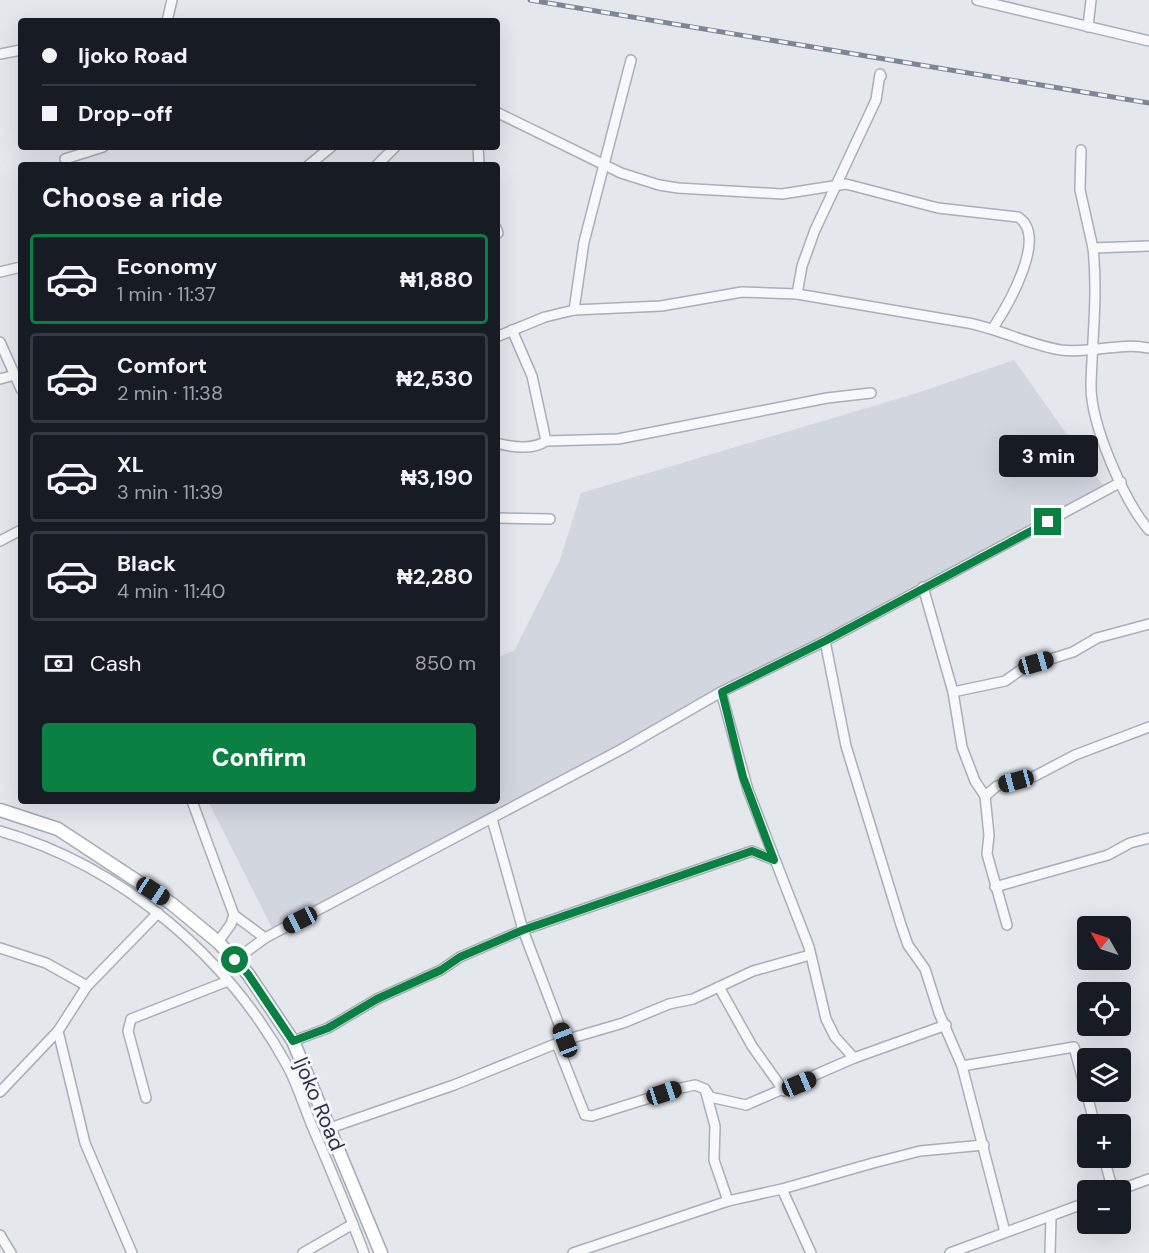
<!DOCTYPE html>
<meta charset="utf-8">
<style>
:root{--surface:#171b24;--page:#242831;--text:#f1f3f6;--muted:#9ea1a6;--line:#363941;--accent:#0b8043}
body{margin:0;font-family:"DM Sans",sans-serif;background:var(--page);color:var(--text);height:100vh;display:flex;flex-direction:column;font-size:22px;white-space:nowrap}
*{box-sizing:border-box;margin:0}
p{font-size:20px;color:var(--muted)}
.icon{flex:none;width:33px;height:33px;fill:none;stroke:currentColor;stroke-width:2;stroke-linecap:round;stroke-linejoin:round}
.map{position:relative;flex:1;overflow:hidden}
.drawer{position:absolute;left:18px;top:162px;width:482px;height:642px;display:flex;flex-direction:column;background:var(--surface);border-radius:6px;box-shadow:0 6px 24px #0002}
.drawer>*{flex:none}
.banner{position:absolute;left:18px;top:18px;width:482px;height:132px;border-radius:6px;box-shadow:0 6px 24px #0002;display:grid;align-content:center;height:132px;padding:0 24px;background:var(--surface)}
.needle{width:39px;rotate:309deg}
.controls{position:absolute;left:1077px;top:916px;display:grid;gap:12px}
.controls a{display:grid;place-items:center;width:54px;height:54px;border-radius:6px;background:var(--surface);box-shadow:0 6px 24px #0002;font-size:30px}
.end{position:absolute;width:27px;height:27px;margin:-14px;border:8px solid #0b8043;background:#fff;box-shadow:0 0 0 3px #fff}
.from{border-radius:50%}
.bubble{position:absolute;height:42px;border-radius:6px;background:var(--surface);box-shadow:0 6px 24px #0002;font-size:20px;font-weight:800;line-height:42px;text-align:center}
.car{position:absolute;width:18px;height:36px;margin:-18px -9px;border-radius:8px;box-shadow:0 0 4px 2px #0007;background:linear-gradient(#222 24%,#8ab4d8 0 40%,#222 0 76%,#8ab4d8 0 86%,#222 0)}
.banner b{display:flex;align-items:center;gap:21px;height:57px;font-size:22px}
.banner b+b{border-top:2px solid var(--line)}
.banner i{width:15px;height:15px;background:var(--text)}
ul{padding:0;list-style:none}
li{display:flex;align-items:center;gap:18px;height:90px;margin:0 12px 9px;padding:0 12px;border:3px solid var(--line);border-radius:6px}
li div{flex:1}
li b{display:block;font-size:22px}
li em{font-style:normal;font-weight:800}
li.on{border-color:var(--accent)}
li>.icon{width:54px;height:54px;stroke-width:1.5}
h2{padding:0 24px;font-size:27px;line-height:72px}
.pay{display:flex;align-items:center;gap:15px;height:66px;padding:0 24px;font-size:22px}
.pay p{margin-inline-start:auto}
.action{display:flex;gap:12px;margin-top:auto;padding:12px 24px}
.action a{flex:1;height:69px;border-radius:6px;background:var(--accent);color:#fff;font-size:24px;font-weight:800;line-height:69px;text-align:center}
.map>svg:first-child{display:block}
</style>
<div class="map">
<svg width="1149" height="1253" viewBox="0 0 1149 1253">
<rect width="100%" height="100%" fill="#e4e7ec"/>
<path fill="#d2d6de" d="M 1014,360 L 1105,488 L 281,930 L 272,928 L 208,801 L 496,801 L 497,657 L 514,651 L 560,560 L 581,493 L 917,393 Z"/>
<g fill="none" stroke-linecap="round" stroke-linejoin="round">
<defs>
<g id="minor">
<path d="M 977,0 L 1149,41"/>
<path d="M 167,21 L 172,0"/>
<path d="M 1088,27 L 1091,0"/>
<path d="M 0,54 L 21,50"/>
<path d="M 496,112 L 621,173 L 659,185 L 678,188 L 782,194 L 846,184 L 938,208 L 1018,217 C 1049,236 1007,307 993,328"/>
<path d="M 478,147 L 479,165"/>
<path d="M 1081,150 L 1080,190 L 1093,248 L 1149,246"/>
<path d="M 65,159 L 103,147"/>
<path d="M 309,165 L 331,147"/>
<path d="M 377,165 L 395,147"/>
<path d="M 496,228 L 498,233"/>
<path d="M 1093,248 C 1098,295 1092,340 1091,386 C 1091,425 1124,501 1149,530"/>
<path d="M 0,272 L 21,267"/>
<path d="M 797,294 L 802,266 L 815,230 L 876,100 L 880,74 L 881,76"/>
<path d="M 574,310 L 584,242 L 631,60"/>
<path d="M 512,330 L 532,376 L 546,441"/>
<path d="M 496,337 L 545,317 L 574,310 L 661,306 L 742,292 L 797,294 L 968,323 C 999,329 1030,345 1061,350 C 1090,354 1120,342 1149,348"/>
<path d="M 0,342 L 21,389"/>
<path d="M 0,379 L 15,375"/>
<path d="M 496,443 C 511,447 533,450 546,441 L 618,439 L 827,398 L 871,393"/>
<path d="M 496,518 L 550,519"/>
<path d="M 0,541 L 21,530"/>
<path d="M 923,587 L 953,692 L 962,747 L 975,781 L 985,796 L 989,835 L 987,854 L 1007,925"/>
<path d="M 825,641 L 846,746 L 901,925 L 908,945 L 925,969 L 939,1013 L 962,1066 L 1005,1232"/>
<path d="M 721,692 L 748,790 L 809,947 L 826,1019 L 835,1037 L 854,1058"/>
<path d="M 953,692 L 1005,681 L 1025,667 L 1073,652 L 1097,638 L 1149,624"/>
<path d="M 985,796 L 997,786 L 1035,776 L 1075,755 L 1149,727"/>
<path d="M 192,801 L 234,915 L 231,924 L 218,942"/>
<path d="M 492,819 L 523,930 L 565,1040"/>
<path d="M 0,831 C 122,866 228,957 288,1067 C 298,1086 304,1107 312,1126 C 330,1168 348,1210 364,1253"/>
<path d="M 995,887 L 1108,855 L 1130,843 L 1149,838"/>
<path d="M 234,915 L 265,938"/>
<path d="M 0,948 L 46,963 L 87,986"/>
<path d="M 235,960 L 265,938 L 622,749 L 721,692 L 825,641 L 1121,482"/>
<path d="M 719,987 L 752,1046 L 784,1091"/>
<path d="M 58,1031 L 85,1143 L 132,1253"/>
<path d="M 293,1041 L 328,1028 L 377,999 L 441,970 L 460,957 L 523,930 L 752,851 L 774,860"/>
<path d="M 557,1044 L 585,1115 L 592,1116 L 681,1088 L 695,1085 L 705,1089 L 715,1126 L 714,1160 L 728,1201"/>
<path d="M 962,1066 L 1074,1047 L 1095,1125"/>
<path d="M 0,1092 L 58,1031 L 87,986 L 158,913"/>
<path d="M 707,1092 L 710,1097 L 746,1105 L 854,1058 L 946,1025"/>
<path d="M 146,1098 L 128,1031 L 131,1019 L 228,981"/>
<path d="M 330,1128 L 454,1085 L 565,1040 L 623,1023 L 669,1004 L 693,999 L 753,971 L 810,955"/>
<path d="M 1104,1158 L 1113,1191"/>
<path d="M 782,1189 L 811,1253"/>
<path d="M 1116,1191 L 1149,1179"/>
<path d="M 0,1235 L 11,1253"/>
<path d="M 303,1253 L 353,1224"/>
<path d="M 573,1253 L 728,1201 L 782,1189 L 873,1163 L 920,1151 L 984,1145"/>
<path d="M 950,1253 L 1088,1202"/>
<path d="M 1050,1253 L 1051,1217"/>
</g>
<path id="major" d="M 0,810 L 58,829 L 172,904 L 218,942 L 248,974 L 293,1041 L 381,1253"/>
</defs>
<use href="#minor" stroke="#a9aeb7" stroke-width="12"/>
<use href="#major" stroke="#a3abb8" stroke-width="15"/>
<use href="#minor" stroke="#f7f8fa" stroke-width="9"/>
<use href="#major" stroke="#fff" stroke-width="12"/>
<defs>
<path id="rail" d="M 530,0 L 1149,103"/>
</defs>
<use href="#rail" stroke="#7d8696" stroke-width="5"/>
<use href="#rail" stroke="#f4f6f9" stroke-width="3" stroke-dasharray="9" stroke-linecap="butt"/>
</g>
<g fill="none" stroke-linecap="round" stroke-linejoin="round">
<path stroke="#0b8043" stroke-width="8" d="M 235,960 L 248,974 L 293,1041 L 328,1028 L 377,999 L 441,970 L 460,957 L 523,930 L 752,851 L 774,860 L 743,777 L 722,692 L 825,641 L 1048,522"/>
</g>
<g text-anchor="middle" dominant-baseline="central" stroke-width="6" stroke-linejoin="round" paint-order="stroke">
<g font-size="21" fill="#2b3445" stroke="#f4f6f9">
<text transform="translate(319 1104) rotate(67)">Ijoko Road</text>
</g>
</g>
</svg>
<div class="controls">
<a><svg class="needle" viewBox="-14 -14 28 28"><path d="M0-13l5 13h-10z" fill="#e53935"/><path d="M0 13l5-13h-10z" fill="#9ea1a6"/></svg></a>
<a><svg class="icon" aria-label="locate" viewBox="0 0 24 24"><circle cx="12" cy="12" r="6"/><path d="M12 2v4M12 18v4M2 12h4M18 12h4"/></svg></a>
<a><svg class="icon" aria-label="layers" viewBox="0 0 24 24"><path d="M12 4l9 5-9 5-9-5zM3 14l9 5 9-5"/></svg></a>
<a>+</a>
<a>−</a>
</div>
<i class="end from" style="left:235px;top:960px"></i>
<i class="end" style="left:1048px;top:522px"></i>
<div class="bubble" style="left:999px;top:435px;width:99px">3 min</div>
<i class="car" style="left:1036px;top:663px;rotate:74deg"></i>
<i class="car" style="left:1016px;top:781px;rotate:255deg"></i>
<i class="car" style="left:153px;top:891px;rotate:123deg"></i>
<i class="car" style="left:300px;top:920px;rotate:243deg"></i>
<i class="car" style="left:565px;top:1040px;rotate:339deg"></i>
<i class="car" style="left:799px;top:1084px;rotate:67deg"></i>
<i class="car" style="left:664px;top:1093px;rotate:72deg"></i>
<div class="banner">
<b><i class="from"></i>Ijoko Road</b>
<b><i></i>Drop-off</b>
</div>
<section class="drawer">
<h2>Choose a ride</h2>
<ul>
<li class="on"><svg class="icon" aria-label="car" viewBox="0 0 24 24"><path d="M5 17H2v-5l4-1 3-4h7l3 4 3 1v5h-3M9 17h6M6 11h13"/><circle cx="7" cy="17" r="2"/><circle cx="17" cy="17" r="2"/></svg><div><b>Economy</b><p>1 min · 11:37</p></div><em>₦1,880</em></li>
<li><svg class="icon" aria-label="car" viewBox="0 0 24 24"><path d="M5 17H2v-5l4-1 3-4h7l3 4 3 1v5h-3M9 17h6M6 11h13"/><circle cx="7" cy="17" r="2"/><circle cx="17" cy="17" r="2"/></svg><div><b>Comfort</b><p>2 min · 11:38</p></div><em>₦2,530</em></li>
<li><svg class="icon" aria-label="car" viewBox="0 0 24 24"><path d="M5 17H2v-5l4-1 3-4h7l3 4 3 1v5h-3M9 17h6M6 11h13"/><circle cx="7" cy="17" r="2"/><circle cx="17" cy="17" r="2"/></svg><div><b>XL</b><p>3 min · 11:39</p></div><em>₦3,190</em></li>
<li><svg class="icon" aria-label="car" viewBox="0 0 24 24"><path d="M5 17H2v-5l4-1 3-4h7l3 4 3 1v5h-3M9 17h6M6 11h13"/><circle cx="7" cy="17" r="2"/><circle cx="17" cy="17" r="2"/></svg><div><b>Black</b><p>4 min · 11:40</p></div><em>₦2,280</em></li>
</ul>
<div class="pay"><svg class="icon" aria-label="cash" viewBox="0 0 24 24"><path d="M3 7h18v10H3z"/><circle cx="12" cy="12" r="2"/></svg>Cash<p>850 m</p></div>
<div class="action"><a>Confirm</a></div>
</section>
</div>
